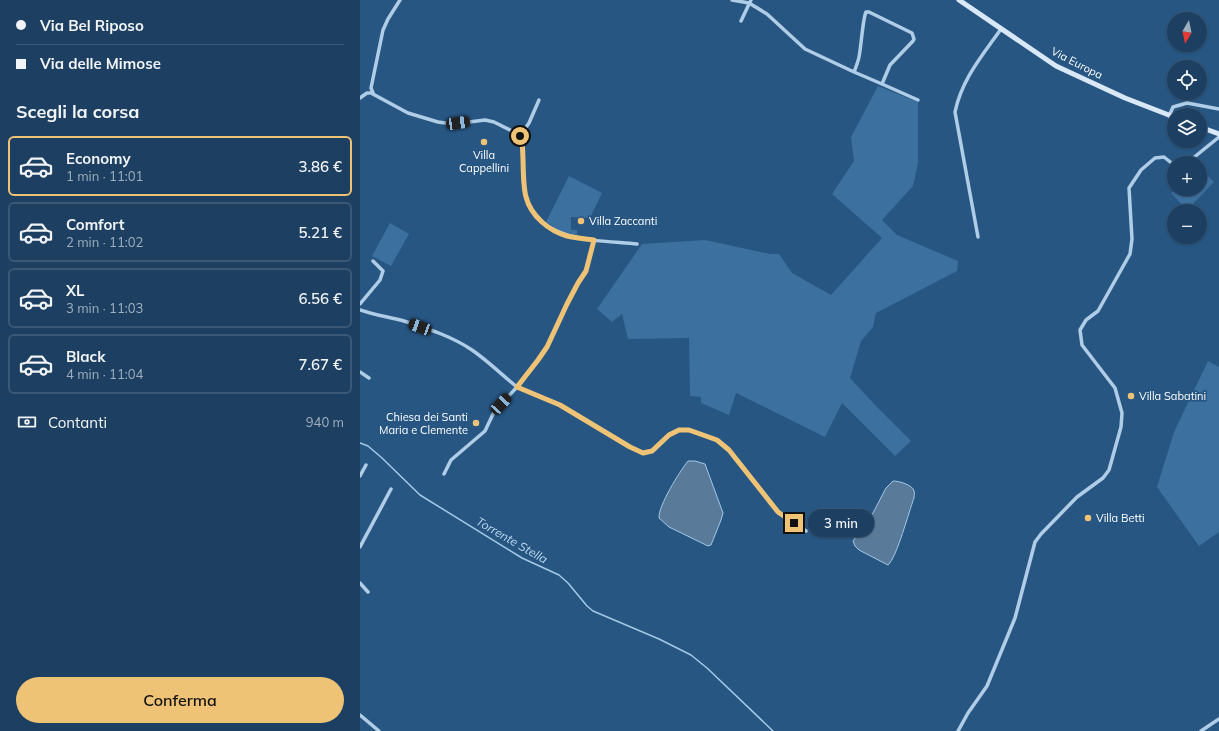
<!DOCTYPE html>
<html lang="it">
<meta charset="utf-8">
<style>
:root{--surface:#1d4062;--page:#2a4b6b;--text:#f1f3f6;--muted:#a0afbe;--line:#3b5977;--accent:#efc375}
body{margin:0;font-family:Mulish,sans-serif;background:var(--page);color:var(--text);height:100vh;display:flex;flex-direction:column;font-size:15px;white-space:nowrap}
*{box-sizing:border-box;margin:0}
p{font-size:13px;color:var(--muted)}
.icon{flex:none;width:22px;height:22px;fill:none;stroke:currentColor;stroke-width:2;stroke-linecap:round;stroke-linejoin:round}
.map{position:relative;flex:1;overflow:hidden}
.details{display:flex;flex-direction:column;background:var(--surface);width:360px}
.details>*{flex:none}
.hud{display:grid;align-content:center;height:88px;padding:0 16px;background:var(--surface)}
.needle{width:26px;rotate:189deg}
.tools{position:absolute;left:807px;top:12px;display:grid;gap:8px}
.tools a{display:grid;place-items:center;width:40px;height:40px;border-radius:50%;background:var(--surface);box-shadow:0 1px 3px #0004,0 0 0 1px var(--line);font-size:20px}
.end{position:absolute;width:18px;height:18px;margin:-9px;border:5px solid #efc375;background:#111;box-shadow:0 0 0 2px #111}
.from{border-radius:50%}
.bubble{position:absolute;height:28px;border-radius:14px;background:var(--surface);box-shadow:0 1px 3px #0004,0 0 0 1px var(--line);font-size:13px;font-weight:600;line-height:28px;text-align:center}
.car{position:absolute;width:12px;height:24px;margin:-12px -6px;border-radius:5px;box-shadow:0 0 3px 1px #0007;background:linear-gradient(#222 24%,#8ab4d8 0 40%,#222 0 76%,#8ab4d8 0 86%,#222 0)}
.hud b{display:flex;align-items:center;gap:14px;height:38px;font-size:15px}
.hud b+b{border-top:1px solid var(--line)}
.hud i{width:10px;height:10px;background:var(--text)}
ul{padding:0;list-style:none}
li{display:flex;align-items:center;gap:12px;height:60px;margin:0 8px 6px;padding:0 8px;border:2px solid var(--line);border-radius:6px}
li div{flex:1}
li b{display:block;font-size:15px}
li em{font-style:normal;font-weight:600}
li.on{border-color:var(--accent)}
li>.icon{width:36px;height:36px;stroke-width:1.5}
h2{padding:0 16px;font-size:18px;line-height:48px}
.pay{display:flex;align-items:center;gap:10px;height:44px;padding:0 16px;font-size:15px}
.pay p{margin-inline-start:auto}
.action{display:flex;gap:8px;margin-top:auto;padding:8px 16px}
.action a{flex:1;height:46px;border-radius:24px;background:var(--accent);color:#111;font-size:16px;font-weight:600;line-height:46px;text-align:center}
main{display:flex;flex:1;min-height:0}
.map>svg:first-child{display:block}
</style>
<main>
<section class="details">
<div class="hud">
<b><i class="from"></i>Via Bel Riposo</b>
<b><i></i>Via delle Mimose</b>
</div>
<h2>Scegli la corsa</h2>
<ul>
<li class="on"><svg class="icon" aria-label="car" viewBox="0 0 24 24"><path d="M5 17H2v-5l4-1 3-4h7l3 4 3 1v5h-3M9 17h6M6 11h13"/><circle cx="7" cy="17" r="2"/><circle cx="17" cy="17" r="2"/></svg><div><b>Economy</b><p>1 min · 11:01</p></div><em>3.86 €</em></li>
<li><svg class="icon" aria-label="car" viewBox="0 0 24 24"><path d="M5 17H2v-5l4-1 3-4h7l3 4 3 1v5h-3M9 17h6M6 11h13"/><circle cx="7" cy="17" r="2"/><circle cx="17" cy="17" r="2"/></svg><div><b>Comfort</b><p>2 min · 11:02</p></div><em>5.21 €</em></li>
<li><svg class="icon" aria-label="car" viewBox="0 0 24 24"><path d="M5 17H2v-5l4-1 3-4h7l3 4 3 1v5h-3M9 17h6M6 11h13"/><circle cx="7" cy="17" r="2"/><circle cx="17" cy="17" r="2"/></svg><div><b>XL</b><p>3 min · 11:03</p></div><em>6.56 €</em></li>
<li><svg class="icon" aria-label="car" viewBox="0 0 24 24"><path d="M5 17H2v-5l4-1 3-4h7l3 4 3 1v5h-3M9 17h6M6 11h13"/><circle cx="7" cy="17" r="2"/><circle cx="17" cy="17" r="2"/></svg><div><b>Black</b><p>4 min · 11:04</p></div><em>7.67 €</em></li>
</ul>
<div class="pay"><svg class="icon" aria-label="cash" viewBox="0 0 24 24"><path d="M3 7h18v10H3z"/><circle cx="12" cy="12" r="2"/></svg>Contanti<p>940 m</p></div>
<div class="action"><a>Conferma</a></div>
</section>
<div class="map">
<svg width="859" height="731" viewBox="0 0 859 731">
<rect width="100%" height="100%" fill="#275683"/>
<g fill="#3c709f">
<path d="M 518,86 L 558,102 L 558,163 L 553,186 L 522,220 L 537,235 L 598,261 L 597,271 L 516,313 L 513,327 L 501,341 L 490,378 L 515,405 L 551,441 L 535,456 L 482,403 L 465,437 L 376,393 L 369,415 L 341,403 L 341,397 L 330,396 L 329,338 L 268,339 L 262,314 L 252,322 L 237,309 L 282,244 L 345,240 L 410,254 L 419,254 L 432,273 L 471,295 L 522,238 L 472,194 L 494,161 L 491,137 Z"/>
<path d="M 840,168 L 854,182 L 827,210 L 811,193 L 816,189 L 840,189 Z"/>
<path d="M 209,176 L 242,193 L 230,218 L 211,217 L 211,230 L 217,230 L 217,235 L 201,232 L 186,222 Z"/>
<path d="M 30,223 L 49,234 L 31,266 L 12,256 Z"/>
<path d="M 848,361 L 859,367 L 859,532 L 839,546 L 797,487 L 814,432 Z"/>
</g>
<g fill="#597a98" stroke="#a4c9e7">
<path d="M 328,461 L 335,461 L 345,464 L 363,513 L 361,520 L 351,545 L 348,546 L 309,527 L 299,518 C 298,506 320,471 328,461 Z"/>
<path d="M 533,481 C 539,481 553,485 554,491 C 555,493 554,495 554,498 C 549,511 537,557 528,565 L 499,550 L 495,546 L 493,541 L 513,513 L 526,488 Z"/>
</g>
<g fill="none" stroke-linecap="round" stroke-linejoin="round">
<path stroke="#a4c9e7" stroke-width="1.5" d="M 0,443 L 8,446 L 22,458 L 60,495 L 162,558 L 199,575 L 208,583 L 227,606 L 233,611 L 299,639 L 331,655 L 347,668 L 413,731"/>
<g stroke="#b0cde7" stroke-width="3.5">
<path d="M 372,0 L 389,3 L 407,14 L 445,49 L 494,72 C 496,67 498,62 499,57 C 501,48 503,17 506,12 L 509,12 L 552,33 L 554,39 L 553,41 L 530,65 L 522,84 L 494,72"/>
<path d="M 381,21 L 391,0"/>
<path d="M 522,84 L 558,100"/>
<path d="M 13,93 L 11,88 L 23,30 L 28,19 L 40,0"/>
<path d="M 0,98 L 7,93 L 11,93 L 48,113 L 78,122 L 93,124 L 125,120 L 134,122 L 158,134 L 162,142 C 164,160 161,180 166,197 C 179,243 239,240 277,244"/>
<path d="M 809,116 L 813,107 L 827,103 L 859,109"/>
<path d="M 160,136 L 169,123 L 179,100"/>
<path d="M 827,163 L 859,137"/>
<path d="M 618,237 L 595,112 C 602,79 622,56 641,29"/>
<path d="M 0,304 L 20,280 L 23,271 L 13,261"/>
<path d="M 0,310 C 16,316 32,317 47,322 C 69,329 93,337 112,350 C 128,361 142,375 157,387 L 178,360 L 187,347 L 207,304 L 218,283 L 226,271 L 234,240"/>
<path d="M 0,372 L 9,378"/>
<path d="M 84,474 L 91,460 L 125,431 L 134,412 L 157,387 L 200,405 L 270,447 L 283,453 L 293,451 L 309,435 L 319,430 L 329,430 L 357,440 L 369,450 L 418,512 L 446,531"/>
<path d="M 0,476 L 6,465"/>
<path d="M 0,547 L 31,489"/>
<path d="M 0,583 L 8,592"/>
<path d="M 0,715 L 19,731"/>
<path d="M 598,731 L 608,713 L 627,686 L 655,618 L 675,542 L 681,534 L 717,497 L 743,478 L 749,470 L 761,427 L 762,413 L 755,388 L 722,345 L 720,330 L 726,320 L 738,311 L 770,254 L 772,239 L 769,188 L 781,170 L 795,158 L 804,157 L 814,165"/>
<path d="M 841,731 L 859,719"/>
</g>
<g stroke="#d9e8f6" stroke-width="5">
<path d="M 599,0 L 696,66 L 765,98 L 814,117"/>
<path d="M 840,127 L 859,134"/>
</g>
</g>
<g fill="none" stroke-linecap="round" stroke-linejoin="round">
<path stroke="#efc375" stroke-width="5" d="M 160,136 L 162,142 C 164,158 162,182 166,197 C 171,216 189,231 207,236 C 216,238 225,239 234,240 L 226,271 L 218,283 L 207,304 L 187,347 L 178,360 L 157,387 L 200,405 L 270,447 L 283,453 L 292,451 L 309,435 L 319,430 L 329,430 L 357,440 L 369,450 L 418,512 L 434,523"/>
</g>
<g fill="#efc375" stroke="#275683" stroke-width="1.5">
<circle cx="124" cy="142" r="4"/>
<circle cx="221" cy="221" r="4"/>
<circle cx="771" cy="396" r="4"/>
<circle cx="116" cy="423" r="4"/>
<circle cx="728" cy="518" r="4"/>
</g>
<g text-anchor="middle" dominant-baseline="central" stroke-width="3.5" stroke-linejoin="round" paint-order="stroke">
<g font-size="11" fill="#fff" stroke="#275683">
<text transform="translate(717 63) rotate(27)">Via Europa</text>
</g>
<g font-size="11" fill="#fff" stroke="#275683" text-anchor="start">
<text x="124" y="155" text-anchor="middle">Villa<tspan x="124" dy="13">Cappellini</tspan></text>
<text x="229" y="221">Villa Zaccanti</text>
<text x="779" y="396">Villa Sabatini</text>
<text x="108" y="417" text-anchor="end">Chiesa dei Santi<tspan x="108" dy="13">Maria e Clemente</tspan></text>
<text x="736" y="518">Villa Betti</text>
</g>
<g font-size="12" font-style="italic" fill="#bbd7ee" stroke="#275683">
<text transform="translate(152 540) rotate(30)">Torrente Stella</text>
</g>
</g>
</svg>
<div class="tools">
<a><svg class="needle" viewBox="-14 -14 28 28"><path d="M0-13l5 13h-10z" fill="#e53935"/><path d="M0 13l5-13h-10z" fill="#a0afbe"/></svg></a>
<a><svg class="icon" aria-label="locate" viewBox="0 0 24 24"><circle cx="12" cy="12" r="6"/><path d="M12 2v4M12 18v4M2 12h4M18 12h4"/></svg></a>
<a><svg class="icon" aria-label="layers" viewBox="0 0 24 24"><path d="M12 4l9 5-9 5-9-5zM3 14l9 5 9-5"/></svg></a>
<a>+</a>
<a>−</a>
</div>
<i class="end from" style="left:160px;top:136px"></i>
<i class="end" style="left:434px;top:523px"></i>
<div class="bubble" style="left:448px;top:509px;width:66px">3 min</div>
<i class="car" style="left:98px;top:123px;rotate:82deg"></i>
<i class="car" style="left:60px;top:327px;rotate:290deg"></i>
<i class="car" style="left:141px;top:404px;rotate:43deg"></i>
</div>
</main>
